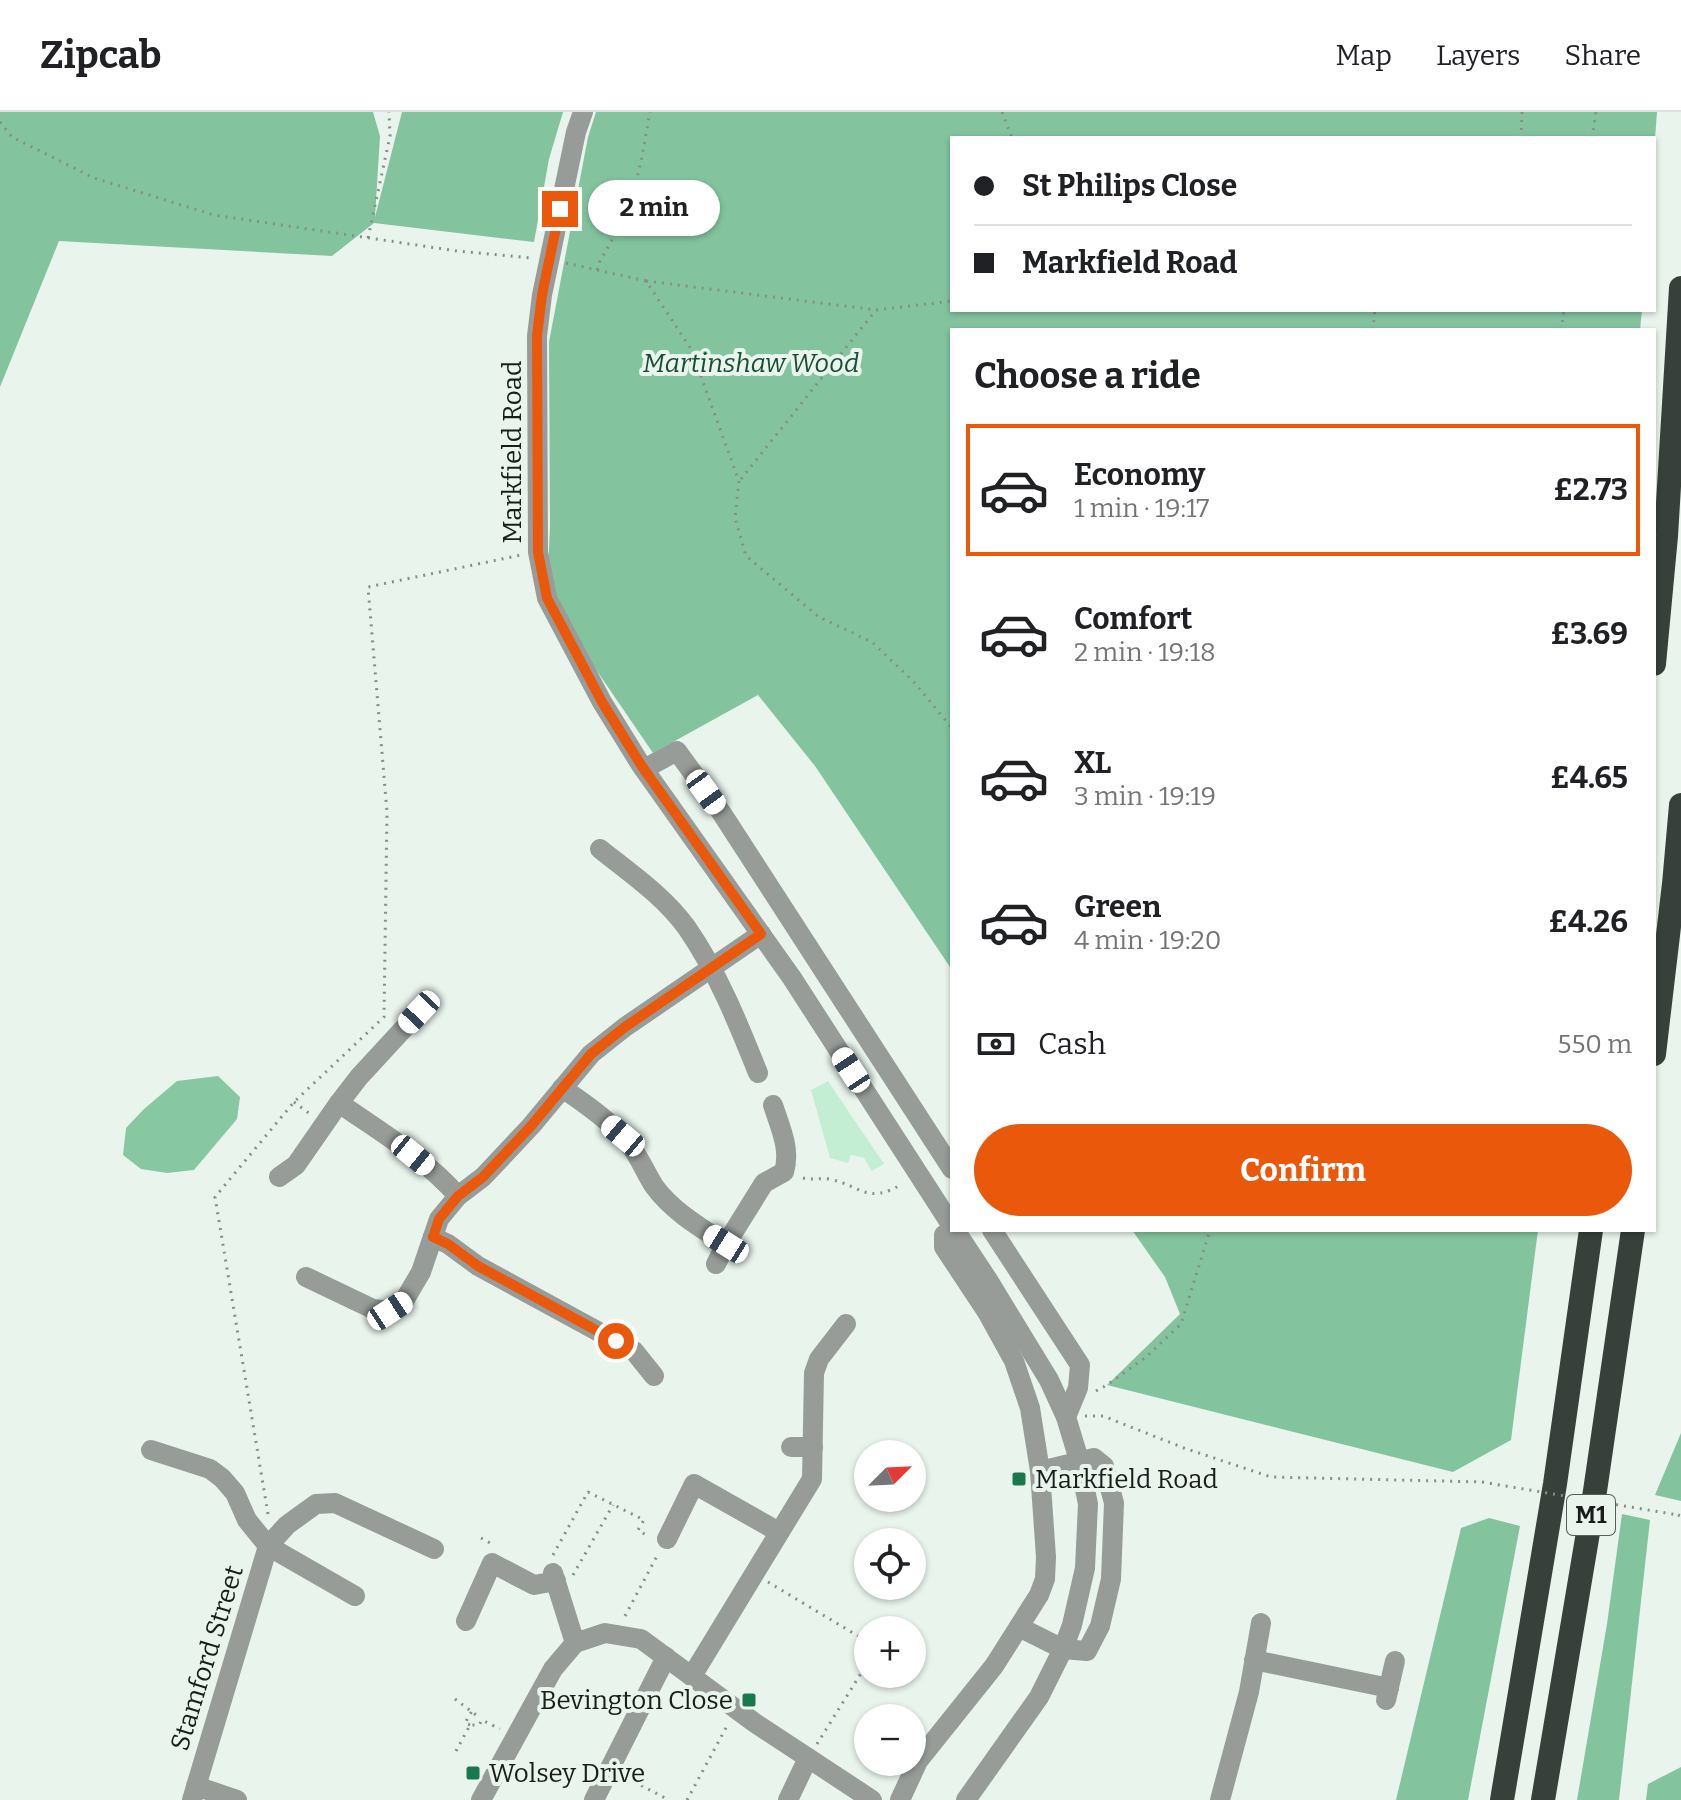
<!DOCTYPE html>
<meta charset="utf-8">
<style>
:root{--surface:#fff;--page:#f6f6f6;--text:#202124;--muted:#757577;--line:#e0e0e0;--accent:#ea580c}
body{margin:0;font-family:Bitter,serif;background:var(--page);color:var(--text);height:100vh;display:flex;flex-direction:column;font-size:30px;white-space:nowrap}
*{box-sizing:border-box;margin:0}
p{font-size:26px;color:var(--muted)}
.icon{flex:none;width:44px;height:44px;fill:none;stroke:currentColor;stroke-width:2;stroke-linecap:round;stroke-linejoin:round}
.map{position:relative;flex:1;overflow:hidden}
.panel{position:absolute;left:950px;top:216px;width:706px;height:904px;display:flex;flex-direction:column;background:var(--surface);border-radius:0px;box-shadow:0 2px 6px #0004}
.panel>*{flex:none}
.guide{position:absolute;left:950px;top:24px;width:706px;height:176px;border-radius:0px;box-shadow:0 2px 6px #0004;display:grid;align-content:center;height:176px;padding:0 24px;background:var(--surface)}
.needle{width:52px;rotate:66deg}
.fabs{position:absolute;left:854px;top:1328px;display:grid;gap:16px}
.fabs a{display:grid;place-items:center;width:72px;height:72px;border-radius:50%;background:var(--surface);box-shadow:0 2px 6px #0004;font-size:40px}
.end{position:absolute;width:36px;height:36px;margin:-18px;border:10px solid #ea580c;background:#fff;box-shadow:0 0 0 4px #fff}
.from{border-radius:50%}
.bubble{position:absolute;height:56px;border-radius:28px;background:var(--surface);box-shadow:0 2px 6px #0004;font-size:26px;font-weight:700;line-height:56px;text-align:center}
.car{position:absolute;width:24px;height:48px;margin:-24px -12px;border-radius:10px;box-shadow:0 0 6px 2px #0007;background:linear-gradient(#fff 24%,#345 0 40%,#fff 0 76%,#345 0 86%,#fff 0)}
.guide b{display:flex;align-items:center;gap:28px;height:76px;font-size:30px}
.guide b+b{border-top:2px solid var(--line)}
.guide i{width:20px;height:20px;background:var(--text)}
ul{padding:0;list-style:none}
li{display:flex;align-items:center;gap:24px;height:132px;margin:0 16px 12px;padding:0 8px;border:4px solid transparent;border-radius:0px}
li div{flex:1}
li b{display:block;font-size:30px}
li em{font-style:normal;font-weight:700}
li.on{border-color:var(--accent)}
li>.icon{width:72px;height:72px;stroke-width:1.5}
h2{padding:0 24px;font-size:36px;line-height:96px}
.pay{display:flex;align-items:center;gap:20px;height:88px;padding:0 24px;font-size:30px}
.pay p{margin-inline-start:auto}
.cta{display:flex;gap:16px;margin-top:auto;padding:16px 24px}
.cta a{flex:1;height:92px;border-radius:48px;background:var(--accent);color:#fff;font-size:32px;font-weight:700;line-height:92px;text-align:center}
header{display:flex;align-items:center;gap:48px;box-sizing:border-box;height:112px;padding:0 40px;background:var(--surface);border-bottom:2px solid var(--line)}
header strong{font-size:38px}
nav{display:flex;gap:44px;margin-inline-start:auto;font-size:28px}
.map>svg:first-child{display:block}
</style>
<header>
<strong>Zipcab</strong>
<nav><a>Map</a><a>Layers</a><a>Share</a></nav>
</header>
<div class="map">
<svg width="1681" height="1688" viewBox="0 0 1681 1688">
<rect width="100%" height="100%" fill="#e9f4ed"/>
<path fill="#c4eed4" d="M 828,969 L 884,1052 L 872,1059 L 864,1046 L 851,1043 L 848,1051 L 830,1046 L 811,978 Z"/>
<g fill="#83c49e">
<path d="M 0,0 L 373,0 L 380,24 L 375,105 L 402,0 L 563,0 L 549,47 L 534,130 L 374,111 L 332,144 L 59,129 L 0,275 Z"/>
<path d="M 596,0 L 1657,0 L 1654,40 L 1654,26 L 952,26 L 952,198 L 1642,198 L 1640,218 L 952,218 L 952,858 L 815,654 L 758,583 L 653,641 L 547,486 L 550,413 L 549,230 L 588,25 Z"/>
<path d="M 1132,1118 L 1538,1118 L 1511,1328 L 1453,1360 L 1107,1273 L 1180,1202 L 1165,1165 Z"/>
<path d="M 1681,1321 L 1681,1389 L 1655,1383 Z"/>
<path d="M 1622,1402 L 1650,1408 L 1619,1688 L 1577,1688 L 1607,1512 Z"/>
<path d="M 1489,1406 L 1520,1414 L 1468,1688 L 1396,1688 L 1461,1416 Z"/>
<path d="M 1681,1655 L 1681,1688 L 1646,1688 L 1648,1672 Z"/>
</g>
<path fill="#87c8a2" d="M 218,964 L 240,985 L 237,1007 L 194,1058 L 167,1061 L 141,1057 L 123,1043 L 126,1016 L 144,997 L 177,969 Z"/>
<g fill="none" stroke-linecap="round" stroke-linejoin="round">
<g stroke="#878e8a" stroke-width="3" stroke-dasharray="2 6" stroke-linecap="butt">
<path d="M 1002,0 L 1012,26"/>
<path d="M 0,10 L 12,25 L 94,66 L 214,103 L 457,139 L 531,146"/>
<path d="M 1521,26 L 1522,0"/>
<path d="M 1592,26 L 1596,0"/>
<path d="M 368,126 L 390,24 L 389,0"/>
<path d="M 566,151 L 646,169 L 691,237 L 739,369 L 735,406 L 746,444 L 819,505 L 872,530 L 913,569 L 952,616"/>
<path d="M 597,158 L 599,151 L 629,98 L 641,50 L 650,0"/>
<path d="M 646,169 L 876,198 L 952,189"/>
<path d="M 1373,218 L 1375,198"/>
<path d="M 1561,218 L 1564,198"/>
<path d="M 741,367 L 876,198"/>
<path d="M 294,990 L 310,1002"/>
<path d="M 803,1066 C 812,1068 820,1066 829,1067 C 862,1074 867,1093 902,1072"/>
<path d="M 1096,1279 L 1107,1273 L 1146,1245 L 1181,1212 L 1210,1118"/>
<path d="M 1085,1304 L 1103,1304 L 1184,1336 L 1271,1365 L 1482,1370"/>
<path d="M 268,1402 L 215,1085 L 294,990 L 384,905 L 387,700 L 368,475 L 521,443"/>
<path d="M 1678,1403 L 1681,1404"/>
<path d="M 481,1426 L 492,1432"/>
<path d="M 553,1443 L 588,1380 L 644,1408 L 638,1418 L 648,1424"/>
<path d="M 573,1463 L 613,1393"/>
<path d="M 768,1470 L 868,1530"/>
<path d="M 625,1504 L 657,1444"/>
<path d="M 455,1587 L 480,1606"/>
<path d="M 470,1613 L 465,1611 L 472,1599"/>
<path d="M 817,1632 L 868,1550"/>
<path d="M 456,1639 L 470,1613 L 479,1613 L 482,1608 L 500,1617"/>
<path d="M 627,1666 L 669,1688"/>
<path d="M 687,1688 L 727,1614"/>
</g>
<g stroke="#979c99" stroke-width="20">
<path d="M 583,0 L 576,20 L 542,183 L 537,224 L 538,440 L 547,486 L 602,590 L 641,653 L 792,866 L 952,1114"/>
<path d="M 644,657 L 677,639 L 721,700 L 952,1057"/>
<path d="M 600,737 C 630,761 664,784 687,816 C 718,861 738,911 758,961"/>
<path d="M 562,976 C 583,990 609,1008 625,1027 C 638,1041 644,1058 654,1074 C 672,1099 701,1116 726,1132"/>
<path d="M 339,991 C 379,1019 425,1046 458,1084"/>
<path d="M 279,1065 L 296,1053 L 339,991 L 359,965 L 419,900"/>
<path d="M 955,1118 L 988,1168 L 1049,1268 L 1066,1305 L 1079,1348 L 1088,1392 L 1085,1456 L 1072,1513 L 1063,1537 L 1039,1585 L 966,1688"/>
<path d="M 992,1118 L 1080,1253 L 1078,1276 L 1066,1305"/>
<path d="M 433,1125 L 448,1132 L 478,1154 L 634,1239 L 654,1264"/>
<path d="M 716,1152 L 726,1132 L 764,1071 L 784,1060 C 791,1037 780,1015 773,993"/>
<path d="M 306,1165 L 373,1197 L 390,1199 L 404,1189 L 421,1160 L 439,1107 L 458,1084 L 483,1065 L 531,1014 L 591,942 L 625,915 L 761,822"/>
<path d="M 791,1335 L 813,1335"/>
<path d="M 151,1338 L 210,1357 L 222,1366 L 235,1381 L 247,1408 L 268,1434 L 192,1688"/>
<path d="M 667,1427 L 694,1372 L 779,1420"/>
<path d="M 553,1461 L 575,1531"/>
<path d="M 355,1484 L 268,1434 L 287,1413 L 316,1392 L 335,1391 L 434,1437"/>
<path d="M 466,1509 L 492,1451 L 534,1473 L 556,1469"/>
<path d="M 1019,1515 L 1063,1537 L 1087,1539 L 1100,1514 L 1111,1467 L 1114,1391 L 1104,1354 L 1094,1346 L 1040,1359"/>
<path d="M 1254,1548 L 1389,1576"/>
<path d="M 692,1564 L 812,1367 L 814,1261 L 819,1247 L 846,1212"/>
<path d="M 1386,1588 L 1395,1549"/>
<path d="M 196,1674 L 237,1688"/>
<path d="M 481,1688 L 553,1557 L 575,1531 L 605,1521 L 641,1527 L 755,1611 L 872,1688"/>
<path d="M 594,1688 L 666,1545"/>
<path d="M 788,1688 L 808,1646"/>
<path d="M 900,1688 L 918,1649 L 994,1554 L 1039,1483 L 1045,1467 L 1046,1445 L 1040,1359 L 1030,1296 L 1014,1249 L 987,1200 L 944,1135 L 944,1123 L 952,1116"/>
<path d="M 1220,1688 L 1249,1580 L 1261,1511"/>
</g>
<g stroke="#37403a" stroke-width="24">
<path d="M 1654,552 L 1666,424 L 1681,176"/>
<path d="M 1654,942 L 1674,772 L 1681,693"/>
<path d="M 1502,1688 L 1555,1372 L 1591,1118"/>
<path d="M 1543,1688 L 1595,1379 L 1633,1118"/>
</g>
<path stroke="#878e8a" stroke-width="3" stroke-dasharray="2 6" stroke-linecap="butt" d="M 1482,1370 L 1678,1403"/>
</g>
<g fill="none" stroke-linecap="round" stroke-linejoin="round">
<path stroke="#ea580c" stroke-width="10" d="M 560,97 L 542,183 L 537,224 L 538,440 L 547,486 L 602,590 L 641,653 L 761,822 L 625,915 L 591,942 L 531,1014 L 483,1065 L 458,1084 L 439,1107 L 433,1125 L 448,1132 L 478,1154 L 616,1229"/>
</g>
<g fill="#1b774c" stroke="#e9f4ed" stroke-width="3">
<rect x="1011" y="1359" width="16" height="16" rx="4"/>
<rect x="741" y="1580" width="16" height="16" rx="4"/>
<rect x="465" y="1653" width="16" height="16" rx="4"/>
</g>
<g text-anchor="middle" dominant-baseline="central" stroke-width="8" stroke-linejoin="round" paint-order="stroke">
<rect fill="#e9f4ed" stroke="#575e5a" stroke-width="2" x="1567" y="1383" width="48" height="40" rx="6"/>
<g font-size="24" font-weight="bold" fill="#191d1b">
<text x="1591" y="1403">M1</text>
</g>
<g font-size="26" font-style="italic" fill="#1b4d34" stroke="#e9f4ed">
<text x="751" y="251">Martinshaw Wood</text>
</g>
<g font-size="26" fill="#191d1b" stroke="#e9f4ed">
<text transform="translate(512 340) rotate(-90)">Markfield Road</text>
<text transform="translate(207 1546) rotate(-73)">Stamford Street</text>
</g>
<g font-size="26" fill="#191d1b" stroke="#e9f4ed" text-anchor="start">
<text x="1035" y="1367">Markfield Road</text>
<text x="733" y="1588" text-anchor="end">Bevington Close</text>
<text x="489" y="1661">Wolsey Drive</text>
</g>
</g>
</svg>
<div class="fabs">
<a><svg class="needle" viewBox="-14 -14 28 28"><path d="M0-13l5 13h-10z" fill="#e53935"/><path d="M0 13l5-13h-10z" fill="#757577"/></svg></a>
<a><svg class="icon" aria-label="locate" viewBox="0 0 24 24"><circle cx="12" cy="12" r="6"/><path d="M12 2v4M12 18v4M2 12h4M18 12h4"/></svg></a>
<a>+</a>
<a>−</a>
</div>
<i class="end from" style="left:616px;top:1229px"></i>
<i class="end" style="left:560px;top:97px"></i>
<div class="bubble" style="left:588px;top:68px;width:132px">2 min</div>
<i class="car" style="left:706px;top:680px;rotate:144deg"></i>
<i class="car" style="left:419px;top:900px;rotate:223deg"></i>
<i class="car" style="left:851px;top:958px;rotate:327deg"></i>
<i class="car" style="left:623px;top:1024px;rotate:310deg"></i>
<i class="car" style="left:413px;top:1043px;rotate:129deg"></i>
<i class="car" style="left:726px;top:1132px;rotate:302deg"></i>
<i class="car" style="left:390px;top:1199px;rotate:57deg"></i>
<div class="guide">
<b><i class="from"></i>St Philips Close</b>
<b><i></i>Markfield Road</b>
</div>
<section class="panel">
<h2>Choose a ride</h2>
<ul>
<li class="on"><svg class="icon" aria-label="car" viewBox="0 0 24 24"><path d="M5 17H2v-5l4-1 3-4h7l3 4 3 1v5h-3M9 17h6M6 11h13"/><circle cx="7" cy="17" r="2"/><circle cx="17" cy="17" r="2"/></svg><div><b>Economy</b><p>1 min · 19:17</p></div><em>£2.73</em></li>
<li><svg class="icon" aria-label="car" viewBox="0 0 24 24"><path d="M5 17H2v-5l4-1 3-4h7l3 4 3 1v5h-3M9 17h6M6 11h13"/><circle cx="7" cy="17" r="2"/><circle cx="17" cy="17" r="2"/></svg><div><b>Comfort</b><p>2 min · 19:18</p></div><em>£3.69</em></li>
<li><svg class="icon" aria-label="car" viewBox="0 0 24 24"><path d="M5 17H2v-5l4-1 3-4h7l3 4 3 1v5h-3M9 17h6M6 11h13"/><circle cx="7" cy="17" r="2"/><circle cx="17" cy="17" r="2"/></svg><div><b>XL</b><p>3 min · 19:19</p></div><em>£4.65</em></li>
<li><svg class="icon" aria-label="car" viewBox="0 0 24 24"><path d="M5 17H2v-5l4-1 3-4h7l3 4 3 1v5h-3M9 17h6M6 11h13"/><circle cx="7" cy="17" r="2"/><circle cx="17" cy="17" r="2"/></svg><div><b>Green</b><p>4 min · 19:20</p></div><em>£4.26</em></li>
</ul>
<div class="pay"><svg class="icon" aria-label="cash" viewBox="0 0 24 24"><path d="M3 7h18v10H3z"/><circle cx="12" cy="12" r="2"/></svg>Cash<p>550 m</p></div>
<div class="cta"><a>Confirm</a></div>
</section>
</div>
